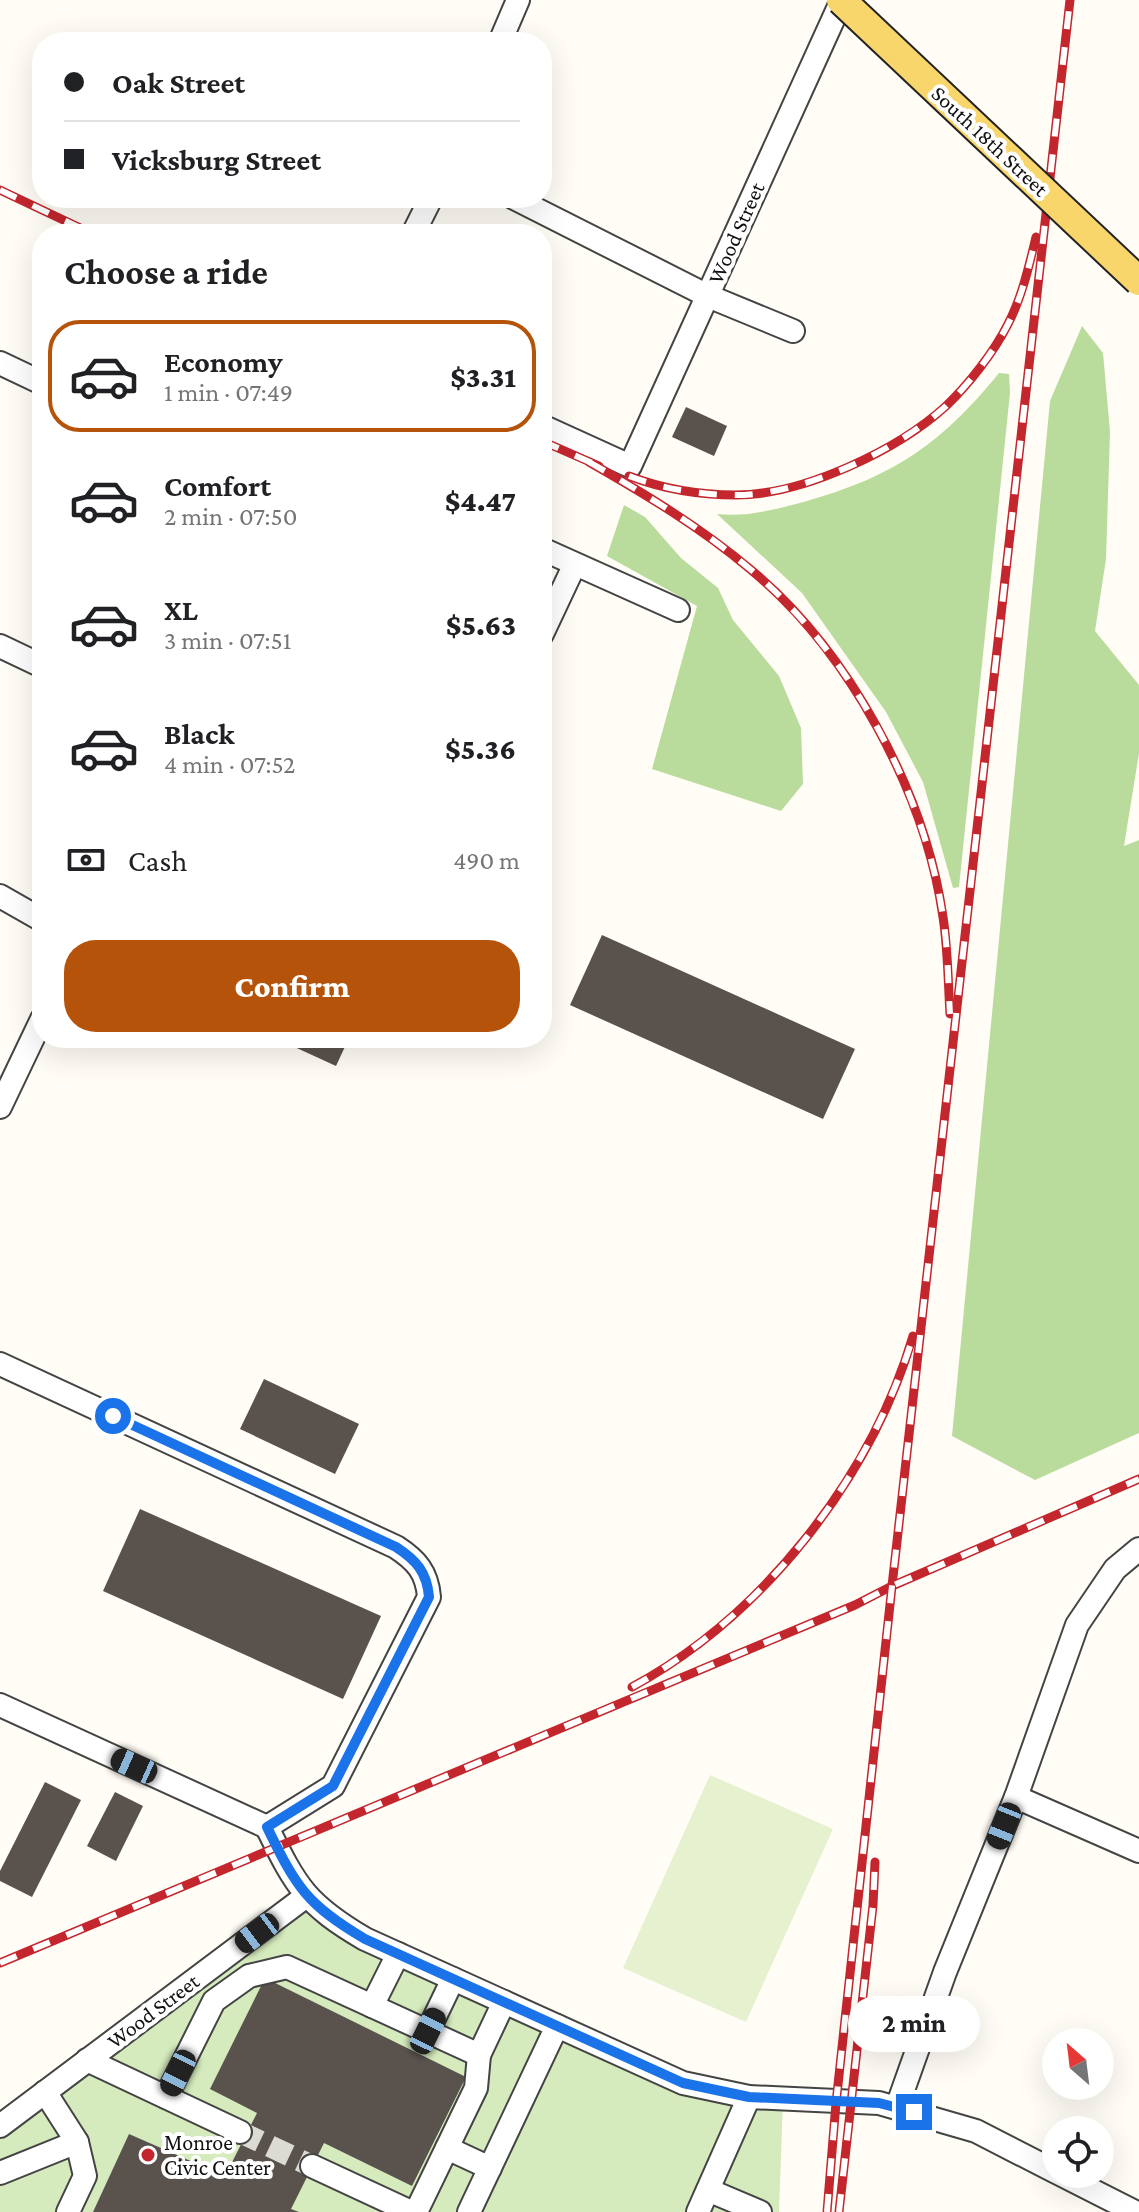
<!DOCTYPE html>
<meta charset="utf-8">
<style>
:root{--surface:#fff;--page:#f2f2f2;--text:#202124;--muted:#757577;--line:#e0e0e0;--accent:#b45309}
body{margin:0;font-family:"Crimson Pro",serif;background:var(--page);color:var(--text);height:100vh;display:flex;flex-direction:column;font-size:30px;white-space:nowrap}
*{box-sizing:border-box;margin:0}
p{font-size:26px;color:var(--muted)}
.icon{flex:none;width:44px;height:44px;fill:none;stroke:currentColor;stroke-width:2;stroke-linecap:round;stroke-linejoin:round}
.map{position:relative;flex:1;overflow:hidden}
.drawer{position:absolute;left:32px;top:224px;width:520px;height:824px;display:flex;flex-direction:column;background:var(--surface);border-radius:32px;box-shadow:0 8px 32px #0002}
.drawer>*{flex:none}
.banner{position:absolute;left:32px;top:32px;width:520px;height:176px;border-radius:32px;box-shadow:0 8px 32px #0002;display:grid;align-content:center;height:176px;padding:0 32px;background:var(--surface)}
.needle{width:52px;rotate:332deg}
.controls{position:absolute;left:1042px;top:2028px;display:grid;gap:16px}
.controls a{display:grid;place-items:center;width:72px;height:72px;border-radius:50%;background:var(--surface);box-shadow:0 8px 32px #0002;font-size:40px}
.end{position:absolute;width:36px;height:36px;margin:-18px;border:10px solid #1a73e8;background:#fff;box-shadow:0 0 0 4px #fff}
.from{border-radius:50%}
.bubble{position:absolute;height:56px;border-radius:28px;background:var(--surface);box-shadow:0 8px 32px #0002;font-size:26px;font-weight:800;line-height:56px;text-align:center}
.car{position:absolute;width:24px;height:48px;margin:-24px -12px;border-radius:10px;box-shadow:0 0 6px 2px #0007;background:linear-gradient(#222 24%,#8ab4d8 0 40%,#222 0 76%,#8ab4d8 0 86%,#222 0)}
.banner b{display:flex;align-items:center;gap:28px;height:76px;font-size:30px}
.banner b+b{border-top:2px solid var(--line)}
.banner i{width:20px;height:20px;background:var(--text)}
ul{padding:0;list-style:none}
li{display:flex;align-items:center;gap:24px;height:112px;margin:0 16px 12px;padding:0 16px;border:4px solid transparent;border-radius:32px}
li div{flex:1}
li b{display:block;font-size:30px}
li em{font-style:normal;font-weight:800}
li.current{border-color:var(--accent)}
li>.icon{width:72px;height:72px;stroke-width:1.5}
h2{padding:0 32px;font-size:36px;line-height:96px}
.pay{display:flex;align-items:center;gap:20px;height:88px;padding:0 32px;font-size:30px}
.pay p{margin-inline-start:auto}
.cta{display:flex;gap:16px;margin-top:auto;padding:16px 32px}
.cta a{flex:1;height:92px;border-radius:32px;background:var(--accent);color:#fff;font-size:32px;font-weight:800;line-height:92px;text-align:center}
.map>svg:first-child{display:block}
</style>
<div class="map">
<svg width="1139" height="2212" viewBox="0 0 1139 2212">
<rect width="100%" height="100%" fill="#fffdf5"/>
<path fill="#d5ebbd" d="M 305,1897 L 329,1918 L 683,2083 L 783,2100 L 779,2212 L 0,2212 L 0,2126 Z"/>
<g fill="#b9dc9c">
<path d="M 1082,326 L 1103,353 L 1110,432 L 1106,559 L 1095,631 L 1139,685 L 1139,753 L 1124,846 L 1139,840 L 1139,1433 L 1035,1480 L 952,1436 L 1050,401 Z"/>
<path d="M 999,373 L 1009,374 L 1010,393 L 959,887 L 953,888 L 923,782 L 886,712 L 802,593 L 717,514 C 746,517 768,511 796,504 C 889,479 938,448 999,373 Z"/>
<path d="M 624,505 L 645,517 L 681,558 L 718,588 L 733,620 L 779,676 L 801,728 L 803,784 L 781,811 L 652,769 L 697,606 L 607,556 Z"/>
</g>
<path fill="#e6f2cf" d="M 710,1775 L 833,1829 L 746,2022 L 623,1968 Z"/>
<g fill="#5a524d">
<path d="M 686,407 L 727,426 L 714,456 L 672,437 Z"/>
<path d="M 602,935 L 855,1049 L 823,1119 L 570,1005 Z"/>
<path d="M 291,1038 L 349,1038 L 336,1066 L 288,1044 Z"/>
<path d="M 264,1379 L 359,1424 L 335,1474 L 240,1429 Z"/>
<path d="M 140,1509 L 381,1616 L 343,1699 L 103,1591 Z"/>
<path d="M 45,1782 L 81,1800 L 32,1897 L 0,1881 L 0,1871 Z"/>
<path d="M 115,1792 L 143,1806 L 116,1861 L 87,1846 Z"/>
<path d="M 265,1978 L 466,2077 L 412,2186 L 324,2143 L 291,2209 L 299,2212 L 93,2212 L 129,2134 L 225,2176 L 257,2113 L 210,2089 Z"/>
</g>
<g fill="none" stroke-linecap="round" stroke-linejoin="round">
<path stroke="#dbdad3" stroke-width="22" stroke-dasharray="22 11" stroke-linecap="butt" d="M 240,2132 L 312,2166"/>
<defs>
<g id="minor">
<path d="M 500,42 L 518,0"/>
<path d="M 514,198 L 708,296 L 793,331"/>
<path d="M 413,234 L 431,198"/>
<path d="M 0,363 L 42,383"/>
<path d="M 542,426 L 630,466 L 842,0"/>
<path d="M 542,549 L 678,610"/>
<path d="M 542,634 L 574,566"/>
<path d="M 0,646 L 42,666"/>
<path d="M 0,896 L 42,920"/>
<path d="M 0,1107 L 42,1019"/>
<path d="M 0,1364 L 396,1547 C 416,1560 427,1572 429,1597 L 333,1786 L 267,1827"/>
<path d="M 0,1705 L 267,1827"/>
<path d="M 1016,1797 L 1139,1851"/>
<path d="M 267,1827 C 296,1887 307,1905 365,1939 L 683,2083 L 749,2097 L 879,2103 L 976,2131 L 1056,2172"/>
<path d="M 372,2006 L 398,1954"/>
<path d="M 428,2031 L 453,1979"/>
<path d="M 87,2060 L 240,2132"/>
<path d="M 45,2092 L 77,2142 L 85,2176 L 68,2212"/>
<path d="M 166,2097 L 214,2001 L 249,1976 L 287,1967 L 479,2055 L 504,2002"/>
<path d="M 897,2107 L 945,1972 L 1016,1797 L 1077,1625 L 1115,1569 L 1139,1549"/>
<path d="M 0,2126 L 305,1897"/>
<path d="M 447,2148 L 490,2168"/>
<path d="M 312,2166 L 411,2212"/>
<path d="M 0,2173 L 77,2142"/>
<path d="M 1060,2174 L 1135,2212"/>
<path d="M 708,2190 L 760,2212"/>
<path d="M 416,2212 L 476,2088 L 479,2055"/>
<path d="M 469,2212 L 557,2026"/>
<path d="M 698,2212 L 749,2097"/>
</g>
</defs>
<use href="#minor" stroke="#444" stroke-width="26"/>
<use href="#minor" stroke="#fff" stroke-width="22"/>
<defs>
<g id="rail">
<path d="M 0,190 L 93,234"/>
<path d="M 542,441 L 599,466"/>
<path d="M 589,462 C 645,494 700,527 750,569 C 848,650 925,791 943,917 C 948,949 948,982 950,1014"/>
<path d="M 629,476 C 663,489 700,495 736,495 C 803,495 898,450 946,406 C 969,384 994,352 1008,324 C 1022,297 1029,266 1036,237"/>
<path d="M 632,1687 C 763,1616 871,1478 913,1336"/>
<path d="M 0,1963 L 855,1605 L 892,1586 L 1139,1479"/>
<path d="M 827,2212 L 836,2103 L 892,1586 L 1070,0"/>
<path d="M 839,2212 L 873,1905 L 875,1862"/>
</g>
</defs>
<use href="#rail" stroke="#c4262e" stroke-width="9"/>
<use href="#rail" stroke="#fff" stroke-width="6" stroke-dasharray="18" stroke-linecap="butt"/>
<defs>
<path id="major-bridge" d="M 841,0 L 1139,281"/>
</defs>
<use href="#major-bridge" stroke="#222" stroke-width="32" stroke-linecap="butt"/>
<use href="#major-bridge" stroke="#f9d66b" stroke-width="28"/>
</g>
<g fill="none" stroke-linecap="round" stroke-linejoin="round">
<path stroke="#1a73e8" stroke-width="10" d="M 113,1416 L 396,1547 C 416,1560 427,1572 429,1597 L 333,1786 L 267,1827 C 296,1887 307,1905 365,1939 L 683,2083 L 749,2097 L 879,2103 L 914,2112"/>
</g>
<circle fill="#c4262e" stroke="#fff" stroke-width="3" cx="148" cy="2155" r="8"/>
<g text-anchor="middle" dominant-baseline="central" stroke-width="8" stroke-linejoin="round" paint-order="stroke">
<g font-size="22" fill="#111" stroke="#fff">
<text transform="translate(990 141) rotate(43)">South 18th Street</text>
<text transform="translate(736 233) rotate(-66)">Wood Street</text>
<text transform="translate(153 2011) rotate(-37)">Wood Street</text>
</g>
<g font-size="22" fill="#111" stroke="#fff" text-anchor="start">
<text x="164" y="2142">Monroe<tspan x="164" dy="25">Civic Center</tspan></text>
</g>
</g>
</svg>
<div class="controls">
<a><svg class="needle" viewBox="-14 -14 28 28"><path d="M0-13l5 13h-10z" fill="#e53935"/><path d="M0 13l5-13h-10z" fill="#757577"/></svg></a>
<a><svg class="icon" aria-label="locate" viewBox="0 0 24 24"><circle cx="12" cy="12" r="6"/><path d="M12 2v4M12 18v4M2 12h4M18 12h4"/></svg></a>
</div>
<i class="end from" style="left:113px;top:1416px"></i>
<i class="end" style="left:914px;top:2112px"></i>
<div class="bubble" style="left:848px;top:1996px;width:132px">2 min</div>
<i class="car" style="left:134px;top:1766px;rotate:294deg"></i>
<i class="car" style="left:1004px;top:1826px;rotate:202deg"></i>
<i class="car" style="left:257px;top:1933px;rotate:233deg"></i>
<i class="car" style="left:428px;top:2031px;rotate:26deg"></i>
<i class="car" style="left:178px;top:2073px;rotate:206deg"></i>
<div class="banner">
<b><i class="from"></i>Oak Street</b>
<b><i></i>Vicksburg Street</b>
</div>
<section class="drawer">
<h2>Choose a ride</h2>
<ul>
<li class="current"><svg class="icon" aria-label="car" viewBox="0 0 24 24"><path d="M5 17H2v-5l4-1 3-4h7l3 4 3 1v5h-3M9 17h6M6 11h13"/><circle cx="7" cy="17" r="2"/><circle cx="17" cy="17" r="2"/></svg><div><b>Economy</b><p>1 min · 07:49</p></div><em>$3.31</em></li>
<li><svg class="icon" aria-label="car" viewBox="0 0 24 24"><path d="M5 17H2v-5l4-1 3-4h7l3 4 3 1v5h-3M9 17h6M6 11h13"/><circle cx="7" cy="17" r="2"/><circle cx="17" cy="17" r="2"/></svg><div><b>Comfort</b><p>2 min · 07:50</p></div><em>$4.47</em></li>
<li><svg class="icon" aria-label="car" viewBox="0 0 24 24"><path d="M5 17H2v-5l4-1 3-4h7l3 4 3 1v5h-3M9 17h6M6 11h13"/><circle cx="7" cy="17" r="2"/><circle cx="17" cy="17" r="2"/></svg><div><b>XL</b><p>3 min · 07:51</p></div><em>$5.63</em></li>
<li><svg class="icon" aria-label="car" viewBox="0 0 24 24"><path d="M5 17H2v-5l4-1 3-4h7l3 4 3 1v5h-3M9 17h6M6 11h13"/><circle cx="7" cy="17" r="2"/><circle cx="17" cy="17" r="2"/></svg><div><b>Black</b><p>4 min · 07:52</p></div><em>$5.36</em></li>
</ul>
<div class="pay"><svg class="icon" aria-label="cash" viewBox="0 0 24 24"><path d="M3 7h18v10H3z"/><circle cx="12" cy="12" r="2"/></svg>Cash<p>490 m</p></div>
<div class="cta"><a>Confirm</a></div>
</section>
</div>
